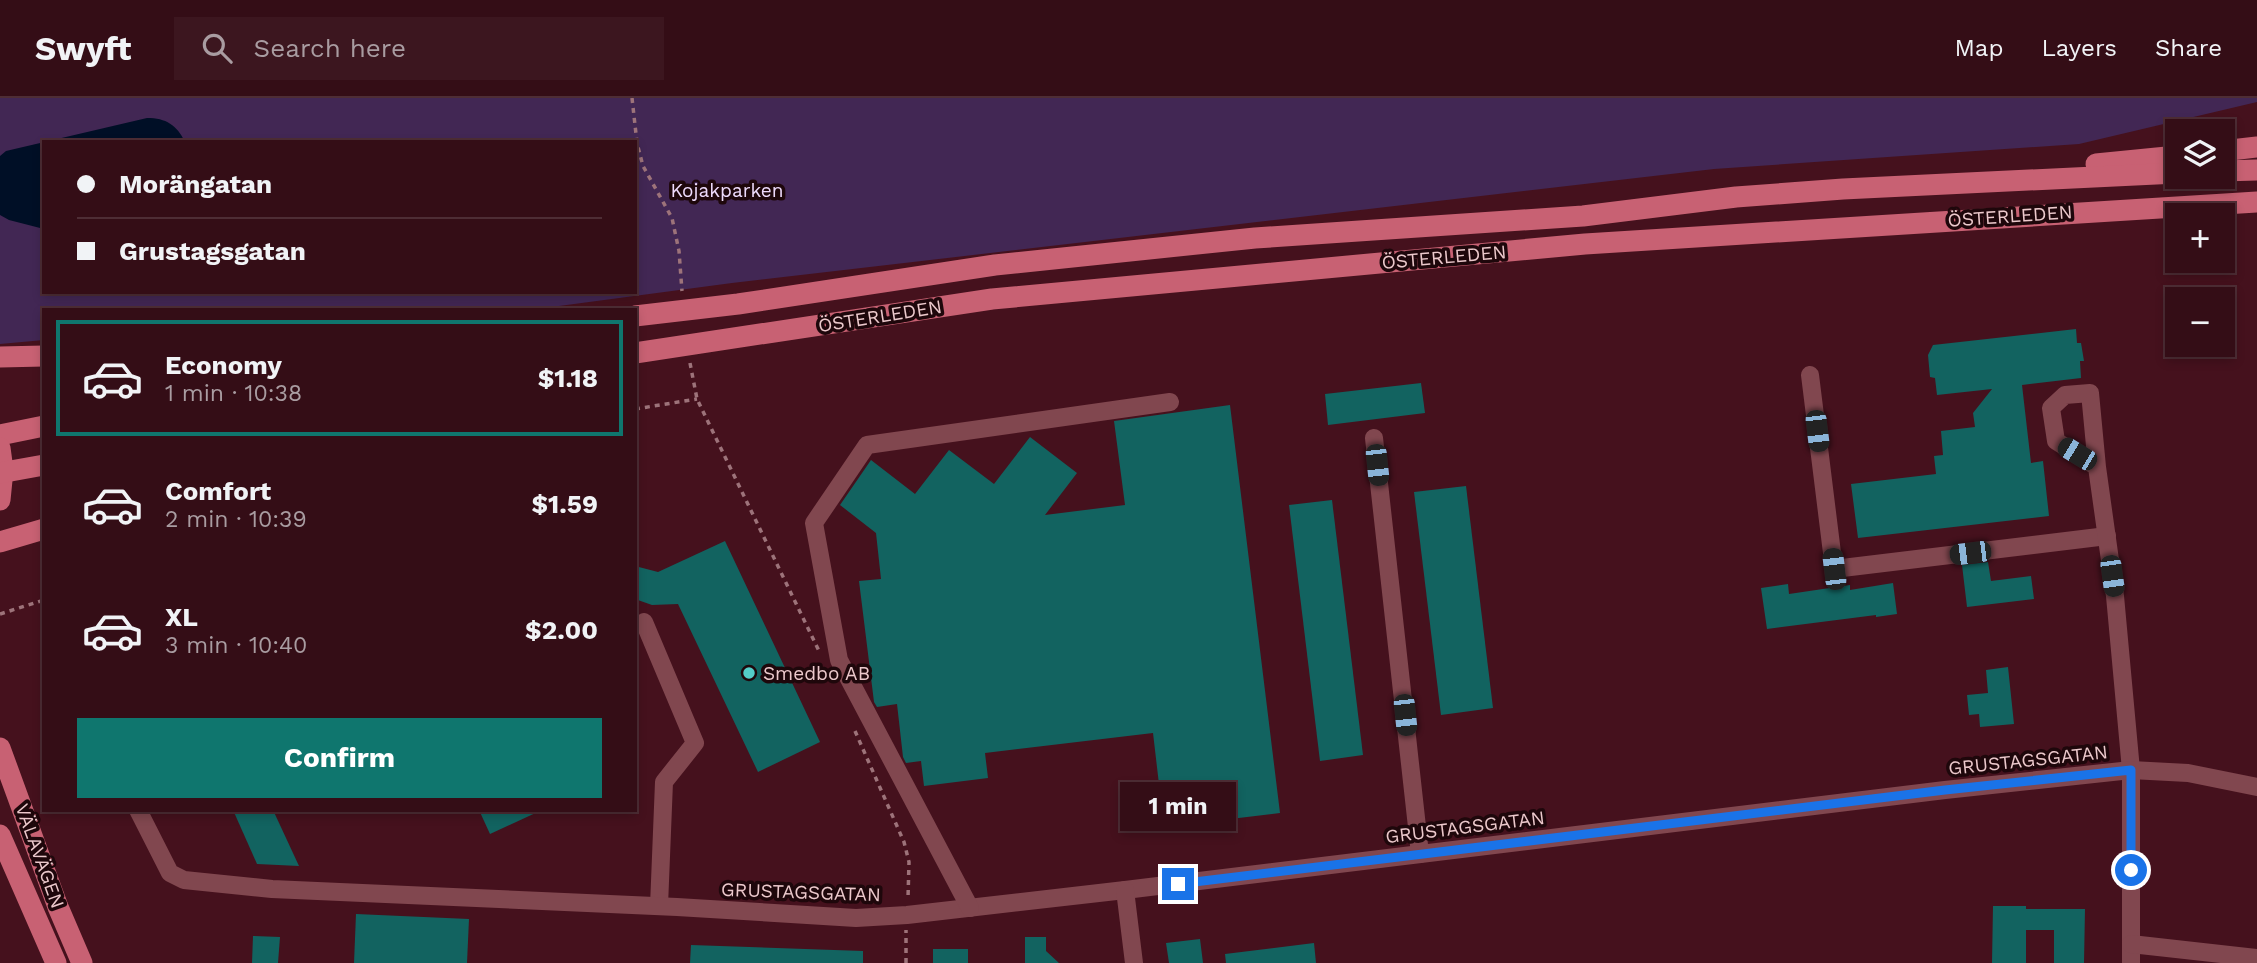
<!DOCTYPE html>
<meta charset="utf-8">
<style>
:root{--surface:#340d16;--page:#3c161f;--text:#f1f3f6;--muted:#a99ca1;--line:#4e2d35;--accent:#0f766e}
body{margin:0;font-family:"Work Sans",sans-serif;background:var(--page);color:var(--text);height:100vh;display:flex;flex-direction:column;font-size:26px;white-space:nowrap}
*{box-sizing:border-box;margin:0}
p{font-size:23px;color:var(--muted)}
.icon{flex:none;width:38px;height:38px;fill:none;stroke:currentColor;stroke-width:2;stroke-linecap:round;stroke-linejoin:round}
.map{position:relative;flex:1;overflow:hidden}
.sheet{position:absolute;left:42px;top:210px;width:595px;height:504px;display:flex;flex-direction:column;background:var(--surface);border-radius:0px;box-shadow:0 4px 10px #0003,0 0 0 2px var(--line)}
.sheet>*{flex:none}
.hud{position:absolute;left:42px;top:42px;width:595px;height:154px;border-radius:0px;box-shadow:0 4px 10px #0003,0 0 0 2px var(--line);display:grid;align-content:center;height:154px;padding:0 35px;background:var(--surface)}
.fabs{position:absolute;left:2165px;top:21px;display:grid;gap:14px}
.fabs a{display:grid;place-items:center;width:70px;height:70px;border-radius:0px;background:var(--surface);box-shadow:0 4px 10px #0003,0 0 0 2px var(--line);font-size:35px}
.end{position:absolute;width:32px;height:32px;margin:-16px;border:9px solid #1a73e8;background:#fff;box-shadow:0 0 0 4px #fff}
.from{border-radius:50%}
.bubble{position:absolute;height:49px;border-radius:0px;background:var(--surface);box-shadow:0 4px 10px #0003,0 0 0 2px var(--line);font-size:23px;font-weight:700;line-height:49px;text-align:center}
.car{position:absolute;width:21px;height:42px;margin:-21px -10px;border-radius:9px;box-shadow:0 0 5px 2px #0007;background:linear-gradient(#222 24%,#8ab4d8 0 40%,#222 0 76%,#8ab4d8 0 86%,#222 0)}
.hud b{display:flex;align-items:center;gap:24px;height:66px;font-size:26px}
.hud b+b{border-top:2px solid var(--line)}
.hud i{width:18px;height:18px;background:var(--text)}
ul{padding:12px 0 0;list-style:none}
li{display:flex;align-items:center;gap:21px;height:116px;margin:0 14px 10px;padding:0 21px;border:4px solid transparent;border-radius:0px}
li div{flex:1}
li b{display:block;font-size:26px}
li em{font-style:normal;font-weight:700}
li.active{border-color:var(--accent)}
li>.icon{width:63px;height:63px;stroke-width:1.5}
.primary-button{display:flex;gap:14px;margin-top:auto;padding:14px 35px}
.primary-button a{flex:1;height:80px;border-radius:0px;background:var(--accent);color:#fff;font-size:28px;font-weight:700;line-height:80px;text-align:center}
header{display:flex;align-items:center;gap:42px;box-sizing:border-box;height:98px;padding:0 35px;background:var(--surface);border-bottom:2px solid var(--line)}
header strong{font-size:33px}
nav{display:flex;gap:38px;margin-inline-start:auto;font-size:24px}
.search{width:490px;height:63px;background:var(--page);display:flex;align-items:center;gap:18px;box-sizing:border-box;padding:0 24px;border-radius:0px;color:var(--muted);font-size:26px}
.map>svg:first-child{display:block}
</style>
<header>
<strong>Swyft</strong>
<div class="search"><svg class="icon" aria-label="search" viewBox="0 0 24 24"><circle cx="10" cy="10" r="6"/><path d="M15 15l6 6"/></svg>Search here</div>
<nav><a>Map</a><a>Layers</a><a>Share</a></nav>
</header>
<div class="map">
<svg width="2257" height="865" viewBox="0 0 2257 865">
<rect width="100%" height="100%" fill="#45111d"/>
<path fill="#422754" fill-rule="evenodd" d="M 0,0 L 2257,0 L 2257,4 L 2079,46 L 1714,71 L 732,185 L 559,208 L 444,212 L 44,212 L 44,242 L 0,246 ZM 44,44 L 635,44 L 635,194 L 44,194 Z"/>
<path fill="#000f26" d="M 147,20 C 166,20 177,27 185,44 L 44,44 L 44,131 L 9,122 L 0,117 L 0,58 L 6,53 Z"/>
<g fill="#126360">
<path d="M 2076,231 L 2077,245 L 2081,245 L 2084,263 L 2080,263 L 2081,280 L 2022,287 L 2031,365 L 2043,363 L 2049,418 L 1858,440 L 1851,386 L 1936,376 L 1934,358 L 1943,357 L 1941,333 L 1975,329 L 1973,315 L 1992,291 L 1937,297 L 1935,280 L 1930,279 L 1928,257 L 1933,247 Z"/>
<path d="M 1421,285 L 1425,315 L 1328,327 L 1325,296 Z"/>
<path d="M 1230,307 L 1280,715 L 1164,729 L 1153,635 L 985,655 L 988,680 L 924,688 L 921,663 L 906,665 L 903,659 L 897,606 L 877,609 L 874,604 L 859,483 L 881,481 L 876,435 L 840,407 L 871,362 L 915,396 L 949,352 L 994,386 L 1030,339 L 1077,375 L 1045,417 L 1125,407 L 1114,323 Z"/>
<path d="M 1466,388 L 1493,610 L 1441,617 L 1414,394 Z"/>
<path d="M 1332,402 L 1363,657 L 1320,663 L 1289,407 Z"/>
<path d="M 725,443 L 820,644 L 758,674 L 678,506 L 652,507 L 635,501 L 635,468 L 658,474 Z"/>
<path d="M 1988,464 L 1991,483 L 2031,478 L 2034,501 L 1967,509 L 1962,467 Z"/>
<path d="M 1893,485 L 1897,516 L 1876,519 L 1876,517 L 1767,531 L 1761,490 L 1788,486 L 1789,496 L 1850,487 L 1850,492 Z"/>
<path d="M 2008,569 L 2014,626 L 1980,629 L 1979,616 L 1969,617 L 1967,597 L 1988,595 L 1986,572 Z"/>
<path d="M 233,712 L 273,712 L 299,768 L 257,766 Z"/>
<path d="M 479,712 L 542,712 L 490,736 Z"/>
<path d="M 1993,808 L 2026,808 L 2026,811 L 2085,811 L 2084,865 L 2054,865 L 2054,832 L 2026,832 L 2026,865 L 1992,865 Z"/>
<path d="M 356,816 L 469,821 L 467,865 L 354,865 Z"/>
<path d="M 253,838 L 280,839 L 278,865 L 252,865 Z"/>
<path d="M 1025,839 L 1046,839 L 1046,853 L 1059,865 L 1025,865 Z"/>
<path d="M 1200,841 L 1203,865 L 1169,865 L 1166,845 Z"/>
<path d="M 1314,845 L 1316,865 L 1226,865 L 1225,856 Z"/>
<path d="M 691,847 L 863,853 L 863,865 L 690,865 Z"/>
<rect x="933" y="851" width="35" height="14"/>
</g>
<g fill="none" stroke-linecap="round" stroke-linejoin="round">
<g stroke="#9d737a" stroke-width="3.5" stroke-dasharray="5 5" stroke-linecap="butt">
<path d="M 632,0 L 637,45 L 643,68 L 672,120 L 679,153 L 682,193"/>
<path d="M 690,265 L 697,301 L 819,553"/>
<path d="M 635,311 L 697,301"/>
<path d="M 0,516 L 44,502"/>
<path d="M 855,633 L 904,744 L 909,764 L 908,800"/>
<path d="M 906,865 L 906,832"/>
</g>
<g stroke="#81474f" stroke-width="18">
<path d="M 1810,277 L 1834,471 L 2107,438"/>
<path d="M 1374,340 L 1420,756"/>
<path d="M 2097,369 L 2090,295 L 2065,297 L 2051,310 L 2056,343 L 2097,369 L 2115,498 L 2131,672 L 2131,865"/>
<path d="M 644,524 L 695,645 L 664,684 L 659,808"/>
<path d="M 138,712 L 170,775 L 184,782 L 272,791 L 677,809 L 856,820 L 907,817 L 1125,792 L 1945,692 L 2131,672 L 2188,675 L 2257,689"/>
<path d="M 1125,792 L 1134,865"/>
<path d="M 970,810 L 839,562 L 814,425 L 867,347 L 1170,304"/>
<path d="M 2131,846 L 2257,860"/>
</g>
<g stroke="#c86173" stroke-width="21">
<path d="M 2222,53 L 2257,49"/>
<path d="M 2096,66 L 2177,58"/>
<path d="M 2222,73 L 2257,72"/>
<path d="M 635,218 L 738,206 L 995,167 L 1255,140 L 1583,118 L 1736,99 L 1843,91 L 2177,75"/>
<path d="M 635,255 L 992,201 L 1585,146 L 2257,104"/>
<path d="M 0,259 L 44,258"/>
<path d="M 0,337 L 44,328"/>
<path d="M 0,350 L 3,372 L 0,402"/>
<path d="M 0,375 L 44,367"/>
<path d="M 0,444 L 44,431"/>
<path d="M 0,650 L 58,809 L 82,865"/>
<path d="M 0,737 L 56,865"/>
</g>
</g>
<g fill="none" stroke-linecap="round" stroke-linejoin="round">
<path stroke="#1a73e8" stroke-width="9" d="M 1178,786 L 1945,692 L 2131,672 L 2131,772"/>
</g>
<circle fill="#54cdc8" stroke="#1e070b" stroke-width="2.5" cx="749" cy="575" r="7"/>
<g text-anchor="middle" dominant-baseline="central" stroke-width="7" stroke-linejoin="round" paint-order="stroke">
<g font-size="19" fill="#eedbfc" stroke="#1e070b">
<text x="727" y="92">Kojakparken</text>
</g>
<g font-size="19" fill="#ecc9cc" stroke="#1e070b">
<text transform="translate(2010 118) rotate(-4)">ÖSTERLEDEN</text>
<text transform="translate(1444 159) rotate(-5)">ÖSTERLEDEN</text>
<text transform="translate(880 218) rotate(-9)">ÖSTERLEDEN</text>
<text transform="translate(2028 662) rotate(-6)">GRUSTAGSGATAN</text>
<text transform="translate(1465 729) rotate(-7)">GRUSTAGSGATAN</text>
<text transform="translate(40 758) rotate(70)">VÄLAVÄGEN</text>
<text transform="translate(801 794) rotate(2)">GRUSTAGSGATAN</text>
</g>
<g font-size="19" fill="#ecc9cc" stroke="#1e070b" text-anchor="start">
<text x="763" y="575">Smedbo AB</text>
</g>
</g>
</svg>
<div class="fabs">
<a><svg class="icon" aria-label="layers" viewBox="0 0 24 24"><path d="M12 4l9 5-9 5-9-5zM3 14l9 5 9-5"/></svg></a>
<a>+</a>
<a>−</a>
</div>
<i class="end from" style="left:2131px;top:772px"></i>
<i class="end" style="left:1178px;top:786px"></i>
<div class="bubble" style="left:1120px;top:684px;width:116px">1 min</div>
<i class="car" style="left:1817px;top:333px;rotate:173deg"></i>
<i class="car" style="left:2077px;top:356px;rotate:301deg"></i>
<i class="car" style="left:1377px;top:367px;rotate:174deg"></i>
<i class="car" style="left:1970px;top:455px;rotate:263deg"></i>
<i class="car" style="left:1834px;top:471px;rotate:353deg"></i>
<i class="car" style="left:2112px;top:478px;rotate:172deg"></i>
<i class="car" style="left:1405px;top:617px;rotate:174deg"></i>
<div class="hud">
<b><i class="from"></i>Morängatan</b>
<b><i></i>Grustagsgatan</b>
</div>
<section class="sheet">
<ul>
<li class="active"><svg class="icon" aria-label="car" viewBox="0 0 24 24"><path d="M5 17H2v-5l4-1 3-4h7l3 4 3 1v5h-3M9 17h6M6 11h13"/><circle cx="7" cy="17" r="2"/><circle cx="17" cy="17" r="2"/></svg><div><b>Economy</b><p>1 min · 10:38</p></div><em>$1.18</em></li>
<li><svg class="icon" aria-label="car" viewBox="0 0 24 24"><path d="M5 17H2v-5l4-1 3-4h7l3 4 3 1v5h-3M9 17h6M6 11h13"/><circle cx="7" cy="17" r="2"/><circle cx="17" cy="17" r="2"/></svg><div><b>Comfort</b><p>2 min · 10:39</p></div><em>$1.59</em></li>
<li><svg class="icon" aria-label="car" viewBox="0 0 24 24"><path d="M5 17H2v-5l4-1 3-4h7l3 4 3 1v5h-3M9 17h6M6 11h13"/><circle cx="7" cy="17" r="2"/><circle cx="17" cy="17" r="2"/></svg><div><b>XL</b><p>3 min · 10:40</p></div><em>$2.00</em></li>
</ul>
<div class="primary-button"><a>Confirm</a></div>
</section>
</div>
